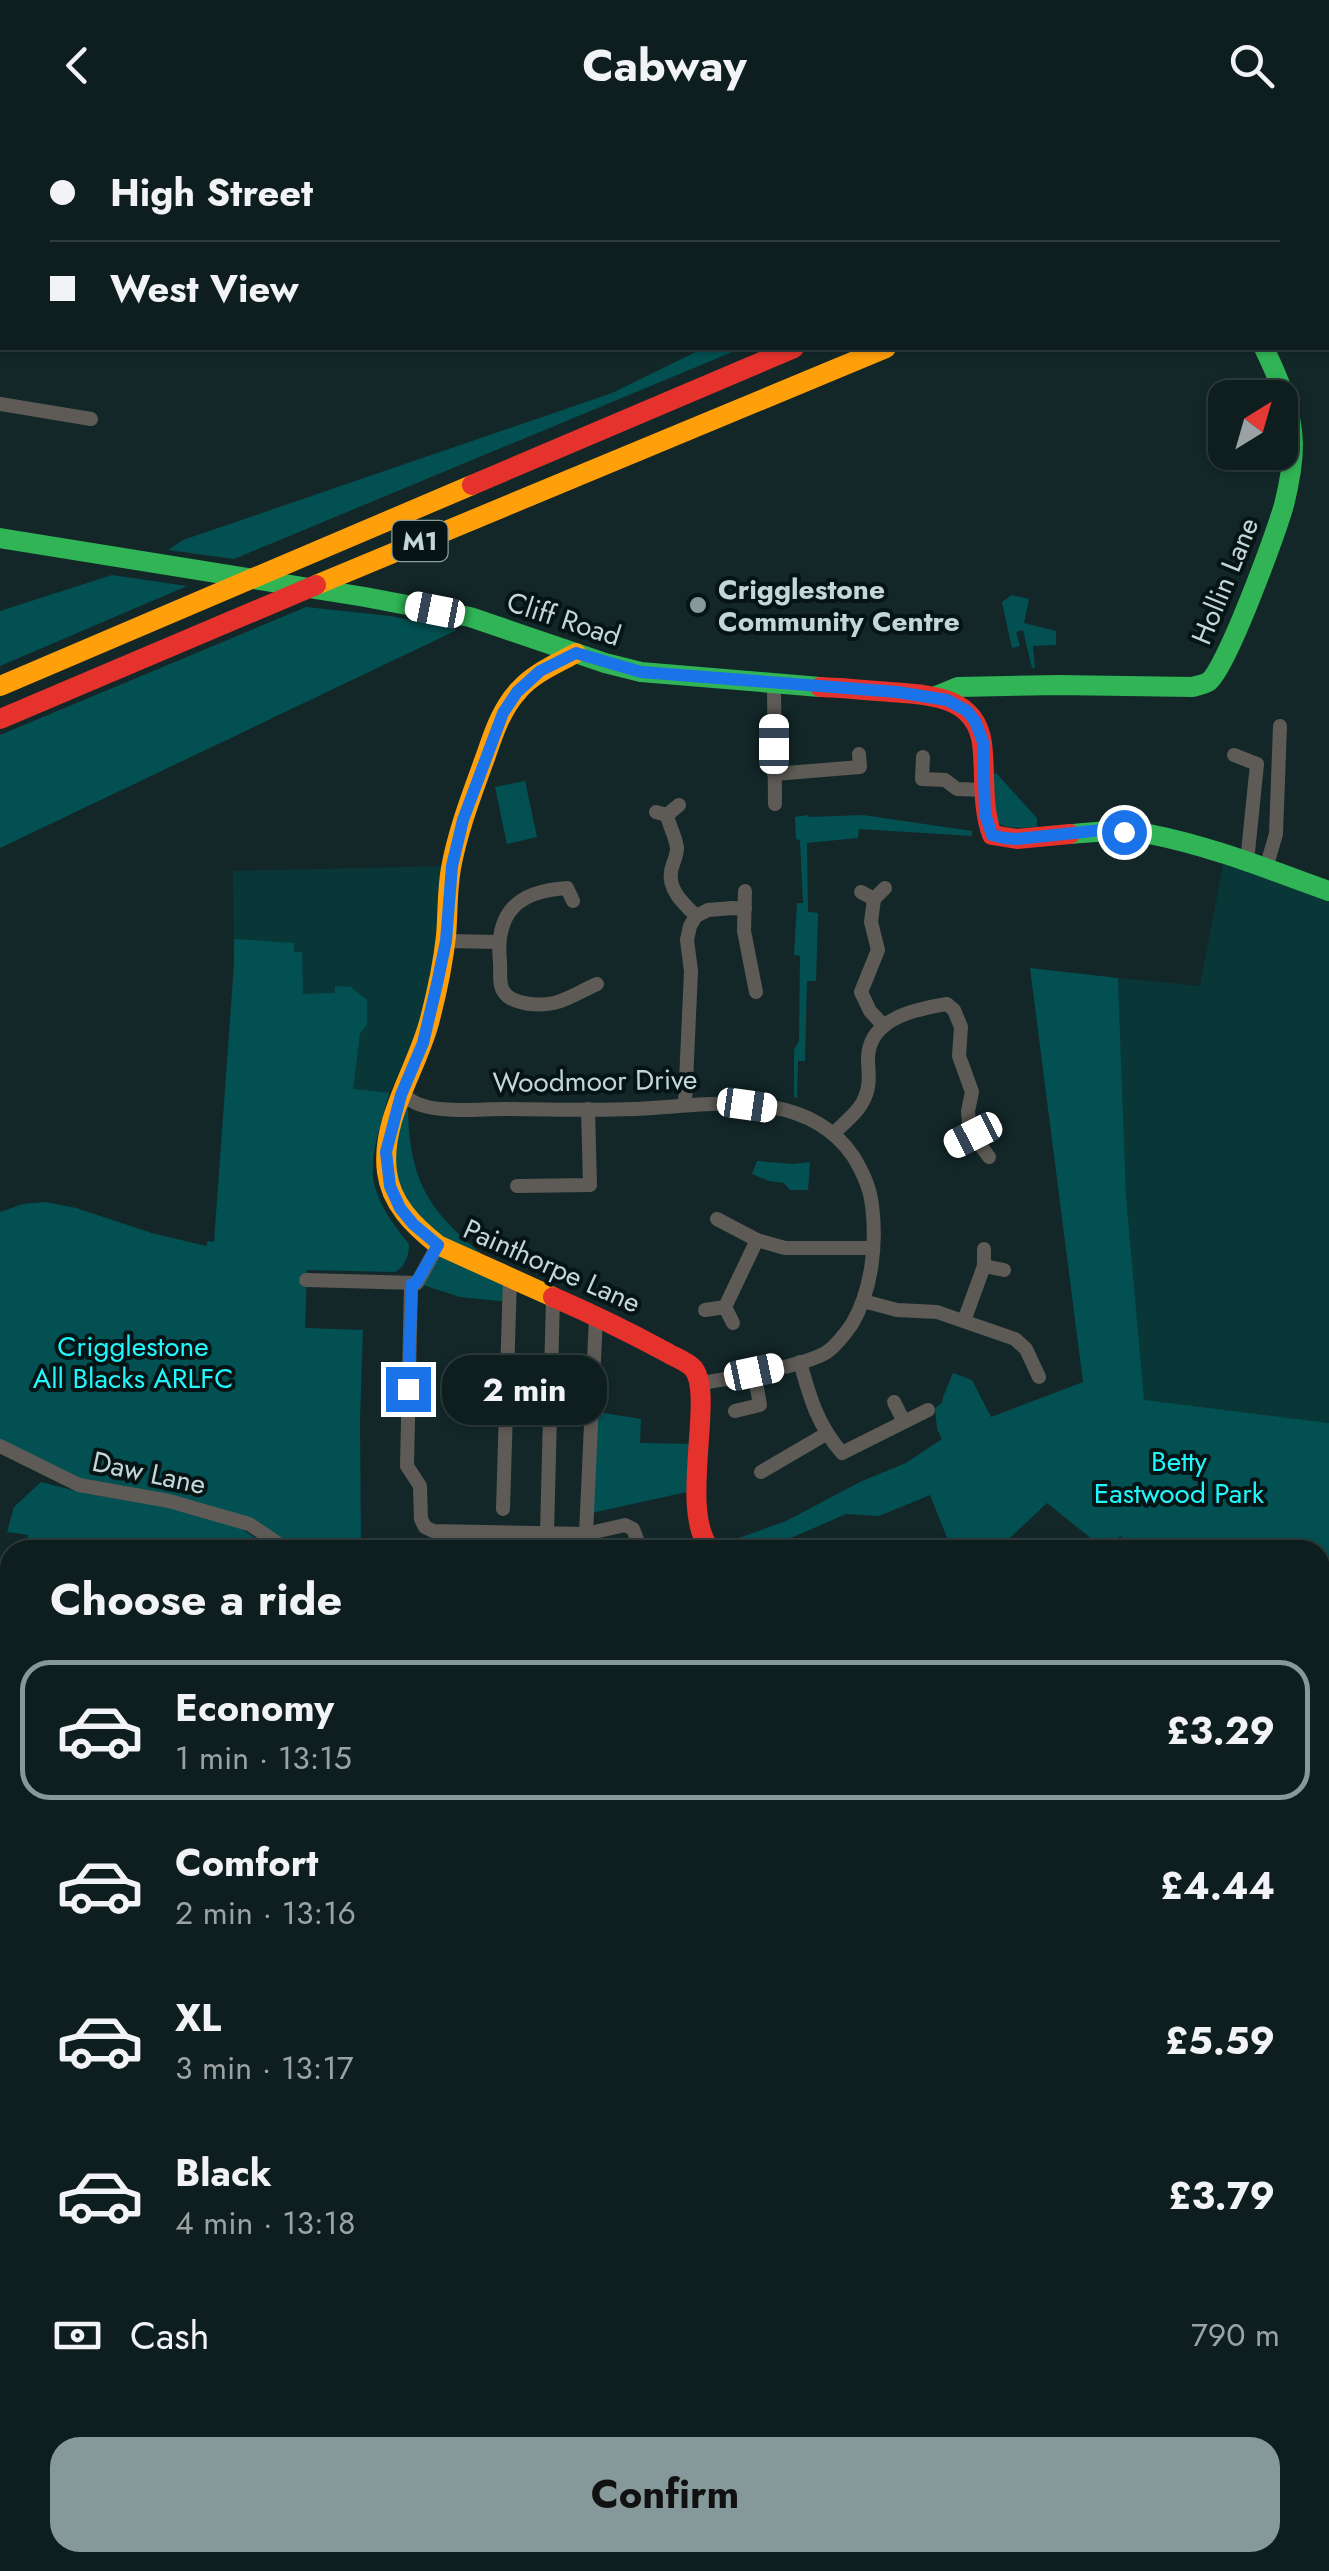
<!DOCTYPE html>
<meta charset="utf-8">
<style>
:root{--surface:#0e1d1e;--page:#172627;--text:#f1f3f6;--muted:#9ba2a4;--line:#2e3b3c;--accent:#86999a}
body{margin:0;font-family:Jost,sans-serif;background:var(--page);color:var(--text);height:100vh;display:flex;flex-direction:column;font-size:38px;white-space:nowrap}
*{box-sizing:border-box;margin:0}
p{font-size:32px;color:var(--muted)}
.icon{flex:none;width:55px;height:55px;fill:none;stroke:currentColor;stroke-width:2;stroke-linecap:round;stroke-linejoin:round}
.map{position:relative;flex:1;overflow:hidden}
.side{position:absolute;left:0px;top:1410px;width:1330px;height:1032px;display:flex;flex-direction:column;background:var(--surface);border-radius:30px 30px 0 0;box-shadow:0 2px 8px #0004,0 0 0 2px var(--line)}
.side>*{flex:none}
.guide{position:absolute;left:0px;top:0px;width:1330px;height:220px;box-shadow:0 2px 8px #0004,0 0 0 2px var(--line);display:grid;align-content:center;height:220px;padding:0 50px;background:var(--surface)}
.needle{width:65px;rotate:37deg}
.fabs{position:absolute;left:1208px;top:250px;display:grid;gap:20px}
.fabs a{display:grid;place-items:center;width:90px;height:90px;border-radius:20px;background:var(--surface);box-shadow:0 2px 8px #0004,0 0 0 2px var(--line);font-size:50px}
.end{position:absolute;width:45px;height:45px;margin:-22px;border:12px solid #1a73e8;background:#fff;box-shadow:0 0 0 5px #fff}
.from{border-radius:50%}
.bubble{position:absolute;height:70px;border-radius:30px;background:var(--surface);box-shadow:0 2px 8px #0004,0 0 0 2px var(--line);font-size:32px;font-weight:700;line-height:70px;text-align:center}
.car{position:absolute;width:30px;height:60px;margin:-30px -15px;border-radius:12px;box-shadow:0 0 8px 2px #0007;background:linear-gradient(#fff 24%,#345 0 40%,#fff 0 76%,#345 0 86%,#fff 0)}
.guide b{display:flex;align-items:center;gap:35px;height:95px;font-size:38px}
.guide b+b{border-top:2px solid var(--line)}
.guide i{width:25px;height:25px;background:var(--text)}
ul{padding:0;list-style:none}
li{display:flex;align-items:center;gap:30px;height:140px;margin:0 20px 15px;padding:0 30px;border:5px solid transparent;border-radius:30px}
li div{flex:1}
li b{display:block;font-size:38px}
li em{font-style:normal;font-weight:700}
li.selected{border-color:var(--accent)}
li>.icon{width:90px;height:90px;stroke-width:1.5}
h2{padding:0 50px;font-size:45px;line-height:120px}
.pay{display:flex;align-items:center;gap:25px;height:110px;padding:0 50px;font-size:38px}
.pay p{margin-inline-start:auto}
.primary-button{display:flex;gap:20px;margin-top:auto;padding:20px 50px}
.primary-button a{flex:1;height:115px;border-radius:30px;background:var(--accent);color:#111;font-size:40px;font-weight:700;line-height:115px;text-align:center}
header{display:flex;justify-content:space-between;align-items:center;height:130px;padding:0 50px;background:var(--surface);font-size:45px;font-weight:700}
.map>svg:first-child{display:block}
</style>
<header><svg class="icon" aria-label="back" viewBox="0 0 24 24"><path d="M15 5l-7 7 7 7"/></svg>Cabway<svg class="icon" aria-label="search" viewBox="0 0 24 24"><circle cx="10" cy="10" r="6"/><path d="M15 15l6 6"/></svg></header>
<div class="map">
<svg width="1329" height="2441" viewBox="0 0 1329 2441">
<rect width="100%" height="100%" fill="#132728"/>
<g fill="#093738">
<path d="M 1225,724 L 1329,761 L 1329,1293 L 1143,1271 L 1126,1066 L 1118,848 L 1200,856 Z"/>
<path d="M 447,736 L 436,832 L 417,904 L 389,963 L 373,1024 L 371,1042 L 373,1054 L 389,1089 L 409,1114 L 407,1129 L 401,1139 L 395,1142 L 234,834 L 233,741 Z"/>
</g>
<g fill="#035052">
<path d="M 704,218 L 742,218 L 234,429 L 168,420 L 183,410 L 612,263 Z"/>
<path d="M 112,445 L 187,456 L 0,536 L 0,481 Z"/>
<path d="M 1012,465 L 1029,469 L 1024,493 L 1056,501 L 1056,515 L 1033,516 L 1035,538 L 1032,538 L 1023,500 L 1016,502 L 1020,516 L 1012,518 L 1002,472 Z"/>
<path d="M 306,477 L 390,486 L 457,500 L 0,718 L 0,605 Z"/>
<path d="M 993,643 L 997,644 L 1037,688 L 1037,697 C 985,701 992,690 993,643 Z"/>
<path d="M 525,651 L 537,707 L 507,714 L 495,657 Z"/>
<path d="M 808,685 L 809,687 L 863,685 L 972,701 L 972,706 L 859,699 L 858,708 L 807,713 L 808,782 L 818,783 L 816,851 L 807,851 L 805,931 L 798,931 L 797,968 L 794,967 L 794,920 L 799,911 L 800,826 L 794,825 L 797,773 L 803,773 L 800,710 L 796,709 L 795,687 Z"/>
<path d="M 234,809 L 294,813 L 294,822 L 302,822 L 303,864 L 335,863 L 335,856 L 351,857 L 367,870 L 367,895 L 360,903 L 353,959 L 389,963 C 370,1035 358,1052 409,1114 C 409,1126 405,1136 395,1142 L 307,1140 L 305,1198 L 363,1200 L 360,1289 L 361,1420 L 288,1420 L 249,1394 L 98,1359 L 0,1316 L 0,1082 L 23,1074 L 45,1072 L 76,1078 L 152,1103 L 206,1116 L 208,1111 L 214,1112 L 234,834 Z"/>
<path d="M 1030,838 L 1118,848 L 1126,1066 L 1144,1270 L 1329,1293 L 1329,1691 L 1320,1690 L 1320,1420 L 1129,1420 L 1121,1406 L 1103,1418 L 1047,1373 L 1010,1408 L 1002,1420 L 952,1420 L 930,1365 L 879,1386 L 846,1384 L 791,1408 L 763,1415 L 761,1412 L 742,1420 L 722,1420 L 719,1415 L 786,1391 L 862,1351 L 906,1333 L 942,1309 L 937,1299 L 935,1278 L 942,1273 L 943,1267 L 953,1243 L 972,1250 L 991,1287 L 1083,1252 Z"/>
<path d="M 408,968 C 407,1066 438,1089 510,1147 L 509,1172 L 460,1167 L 417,1153 L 438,1115 L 413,1094 L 386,1022 Z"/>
<path d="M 757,1031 L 793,1034 L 810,1032 L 808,1060 L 790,1060 L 784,1053 L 769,1051 L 752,1044 Z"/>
<path d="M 592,1281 L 641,1289 L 640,1313 L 697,1314 L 696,1360 L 587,1384 Z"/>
<path d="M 41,1352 L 84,1363 L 182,1380 L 241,1398 L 272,1420 L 25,1420 L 28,1405 L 7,1402 L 14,1377 Z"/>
<path d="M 0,1455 L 10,1457 L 10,1960 L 0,1962 Z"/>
</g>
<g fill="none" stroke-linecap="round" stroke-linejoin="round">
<g stroke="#5e5b56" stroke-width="14">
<path d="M 1328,171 L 1329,175"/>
<path d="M 0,274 L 91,289"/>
<path d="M 774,554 L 775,674"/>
<path d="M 1234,625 L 1257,634 L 1247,732"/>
<path d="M 923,627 L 922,649 L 945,650 L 957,659 L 985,660"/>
<path d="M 774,644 L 860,637 L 859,624"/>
<path d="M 656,682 L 667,685 L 679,675"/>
<path d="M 667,685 C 669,696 676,707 677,718 C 677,727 672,734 671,742 C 668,760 684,774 696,786"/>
<path d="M 1266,738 L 1276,704 L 1280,596"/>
<path d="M 745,761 L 744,801 L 756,862"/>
<path d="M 861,762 L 874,769 L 885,758"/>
<path d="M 874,769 L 871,792 L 878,820 L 861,862 L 870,881 L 884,896"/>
<path d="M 573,771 L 567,758 C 518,761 495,782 500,832 C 501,842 498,854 504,862 C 512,875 540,876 554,873 C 568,870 583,860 597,854"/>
<path d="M 446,811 L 498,812"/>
<path d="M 401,965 C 408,968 414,973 421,975 C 444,983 480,979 505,979 C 548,979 591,981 634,979 C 708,976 804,955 853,1026 C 863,1042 870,1057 872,1075 C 877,1114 872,1160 852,1194 C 845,1204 837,1215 827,1222 C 805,1236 729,1249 701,1253"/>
<path d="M 685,974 L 691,841 L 687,810 L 690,796 L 696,786 L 708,780 L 733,778 L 745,779"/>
<path d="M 834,1003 C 845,992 860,981 865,967 C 871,954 868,940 868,927 C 870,888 916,879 947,874 L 954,880 L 961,897 L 959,926 L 972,962 L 968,981 L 969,993 L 973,1005 L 989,1027"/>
<path d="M 955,1014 L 973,1005"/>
<path d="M 517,1056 L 590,1055 L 588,979"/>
<path d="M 717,1089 L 757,1110 L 785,1118 L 873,1118"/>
<path d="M 984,1136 L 1004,1140"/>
<path d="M 306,1150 L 417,1153 L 438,1115"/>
<path d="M 411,1155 L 407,1336 L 420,1356 L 421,1389 L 425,1397 L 433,1401 L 586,1404 L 625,1395 L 633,1399 L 641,1420"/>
<path d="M 863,1171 L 897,1180 L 937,1182 L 1015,1209 L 1026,1219 L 1039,1247"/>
<path d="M 725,1177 L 757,1110"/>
<path d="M 705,1180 L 725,1177 L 733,1193"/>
<path d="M 964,1191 L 984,1136 L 984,1119"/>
<path d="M 800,1232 C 810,1268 817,1294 842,1323 L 928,1280"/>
<path d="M 894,1272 L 904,1292"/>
<path d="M 735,1281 L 760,1275 L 754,1242"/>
<path d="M 0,1316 L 79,1355 L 169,1371 L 249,1394 L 288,1420"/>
<path d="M 761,1342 L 826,1304"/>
<path d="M 503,1379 L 510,1147"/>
<path d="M 547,1403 L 553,1167"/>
<path d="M 586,1404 L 596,1186"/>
<path d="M 586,2432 L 586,2441"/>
<path d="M 1115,2432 L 1118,2441"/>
<path d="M 55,2441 L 56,2432"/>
<path d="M 242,2441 L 243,2432"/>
<path d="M 816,2441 L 818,2432"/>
<path d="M 916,2441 L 918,2432"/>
</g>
<g stroke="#30b455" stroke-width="20">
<path d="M 1298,2 L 1303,0"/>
<path d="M 0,408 L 365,467 L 470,487 L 605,533 L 641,542 L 820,557"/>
<path d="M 936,566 L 958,557 L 1058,555 L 1193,557 C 1198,555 1203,555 1208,552 C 1226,541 1276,402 1284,375 C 1289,355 1293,334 1293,314 C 1292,279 1279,249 1264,218"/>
<path d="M 1070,704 C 1096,702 1123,699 1149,704 C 1211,716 1270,740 1329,761"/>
<path d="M 1320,1690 L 1329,1691"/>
<path d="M 948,2432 L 950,2441"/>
</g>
<g stroke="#ff9f0a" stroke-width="20">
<path d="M 1171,0 L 1171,2"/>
<path d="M 1247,2 L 1251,0"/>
<path d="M 316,455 L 886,218"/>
<path d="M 0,556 L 472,355"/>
<path d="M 553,1167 L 438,1115 C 414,1096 391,1074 387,1042 C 380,989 418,938 430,889 C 437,862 443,834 446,806 C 448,783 447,760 451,738 C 458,700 472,664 485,628 C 493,605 501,579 519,560 C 534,543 556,534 576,523"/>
</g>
<g stroke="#e5322d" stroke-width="20">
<path d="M 1328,23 L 1329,23"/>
<path d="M 472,355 L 794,218"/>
<path d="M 820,557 C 843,558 866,560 890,562 C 928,565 975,565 982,613 C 986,645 981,674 992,705 L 1017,709 L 1070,704"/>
<path d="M 0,589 L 316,455"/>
<path d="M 553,1167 C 592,1184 629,1202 666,1222 C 674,1227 686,1231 693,1238 C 716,1264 677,1382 711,1420"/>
</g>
</g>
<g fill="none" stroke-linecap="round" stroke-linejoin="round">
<path stroke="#1a73e8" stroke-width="12" d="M 408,1259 L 412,1154 L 416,1153 L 438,1115 L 413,1094 L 400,1078 L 390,1056 L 386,1022 L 401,965 L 423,913 L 437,854 L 446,811 L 452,736 L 463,690 L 503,583 L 517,562 L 540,541 L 576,523 L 641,542 L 897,562 L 947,570 L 967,581 L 975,591 L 983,612 L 985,684 L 992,705 L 1004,708 L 1017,709 L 1102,700 L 1124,702"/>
</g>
<circle fill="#86999a" stroke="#061415" stroke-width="4" cx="698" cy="475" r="10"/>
<g text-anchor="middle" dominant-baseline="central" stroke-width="8" stroke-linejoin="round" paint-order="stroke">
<rect fill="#061415" stroke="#8b9c9d" stroke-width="2.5" x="392.5" y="391" width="55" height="40" rx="8"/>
<g font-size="25" font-weight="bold" fill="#c4d6d7">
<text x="420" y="411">M1</text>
</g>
<g font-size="28" fill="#c4d6d7" stroke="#061415">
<text transform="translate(1225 451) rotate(-68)">Hollin Lane</text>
<text transform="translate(564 489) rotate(18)">Cliff Road</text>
<text transform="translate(595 951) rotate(-1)">Woodmoor Drive</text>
<text transform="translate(552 1136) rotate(24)">Painthorpe Lane</text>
<text transform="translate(149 1343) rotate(12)">Daw Lane</text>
</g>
<g font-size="28" font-weight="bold" fill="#c4d6d7" stroke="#061415" text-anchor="start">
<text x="718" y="459">Crigglestone<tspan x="718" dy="32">Community Centre</tspan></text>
</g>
<g font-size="28" fill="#23f6fb" stroke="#061415">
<text x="133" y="1216">Crigglestone<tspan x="133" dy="32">All Blacks ARLFC</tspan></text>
<text x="1179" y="1331">Betty<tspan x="1179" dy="32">Eastwood Park</tspan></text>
</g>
</g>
</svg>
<div class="fabs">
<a><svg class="needle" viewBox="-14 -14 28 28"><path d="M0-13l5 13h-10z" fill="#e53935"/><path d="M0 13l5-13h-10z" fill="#9ba2a4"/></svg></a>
</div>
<i class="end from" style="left:1124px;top:702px"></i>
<i class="end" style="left:408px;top:1259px"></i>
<div class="bubble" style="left:442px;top:1225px;width:165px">2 min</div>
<i class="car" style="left:435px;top:480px;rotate:281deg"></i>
<i class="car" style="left:774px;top:614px;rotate:0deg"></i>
<i class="car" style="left:747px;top:975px;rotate:98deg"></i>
<i class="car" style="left:973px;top:1005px;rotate:243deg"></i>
<i class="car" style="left:754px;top:1242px;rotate:78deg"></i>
<div class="guide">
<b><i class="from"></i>High Street</b>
<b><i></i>West View</b>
</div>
<section class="side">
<h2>Choose a ride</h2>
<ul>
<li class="selected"><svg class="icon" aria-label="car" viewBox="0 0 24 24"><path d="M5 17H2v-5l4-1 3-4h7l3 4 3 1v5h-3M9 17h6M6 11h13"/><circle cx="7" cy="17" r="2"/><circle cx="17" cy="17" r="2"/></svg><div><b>Economy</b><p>1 min · 13:15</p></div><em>£3.29</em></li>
<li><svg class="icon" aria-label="car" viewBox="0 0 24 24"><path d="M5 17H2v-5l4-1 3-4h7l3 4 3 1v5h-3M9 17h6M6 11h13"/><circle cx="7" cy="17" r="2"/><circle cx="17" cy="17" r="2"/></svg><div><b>Comfort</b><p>2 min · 13:16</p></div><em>£4.44</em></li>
<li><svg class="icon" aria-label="car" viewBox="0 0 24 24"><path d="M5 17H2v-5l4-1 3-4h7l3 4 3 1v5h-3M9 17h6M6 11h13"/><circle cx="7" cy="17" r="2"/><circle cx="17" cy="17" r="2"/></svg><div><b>XL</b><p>3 min · 13:17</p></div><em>£5.59</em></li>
<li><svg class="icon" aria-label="car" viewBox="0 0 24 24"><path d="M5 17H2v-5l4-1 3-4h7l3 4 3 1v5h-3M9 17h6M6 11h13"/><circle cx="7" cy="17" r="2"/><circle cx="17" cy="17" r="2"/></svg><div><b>Black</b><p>4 min · 13:18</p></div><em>£3.79</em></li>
</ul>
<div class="pay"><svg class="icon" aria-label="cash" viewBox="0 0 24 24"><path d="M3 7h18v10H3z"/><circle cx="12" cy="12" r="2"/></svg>Cash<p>790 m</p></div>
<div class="primary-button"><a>Confirm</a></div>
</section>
</div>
